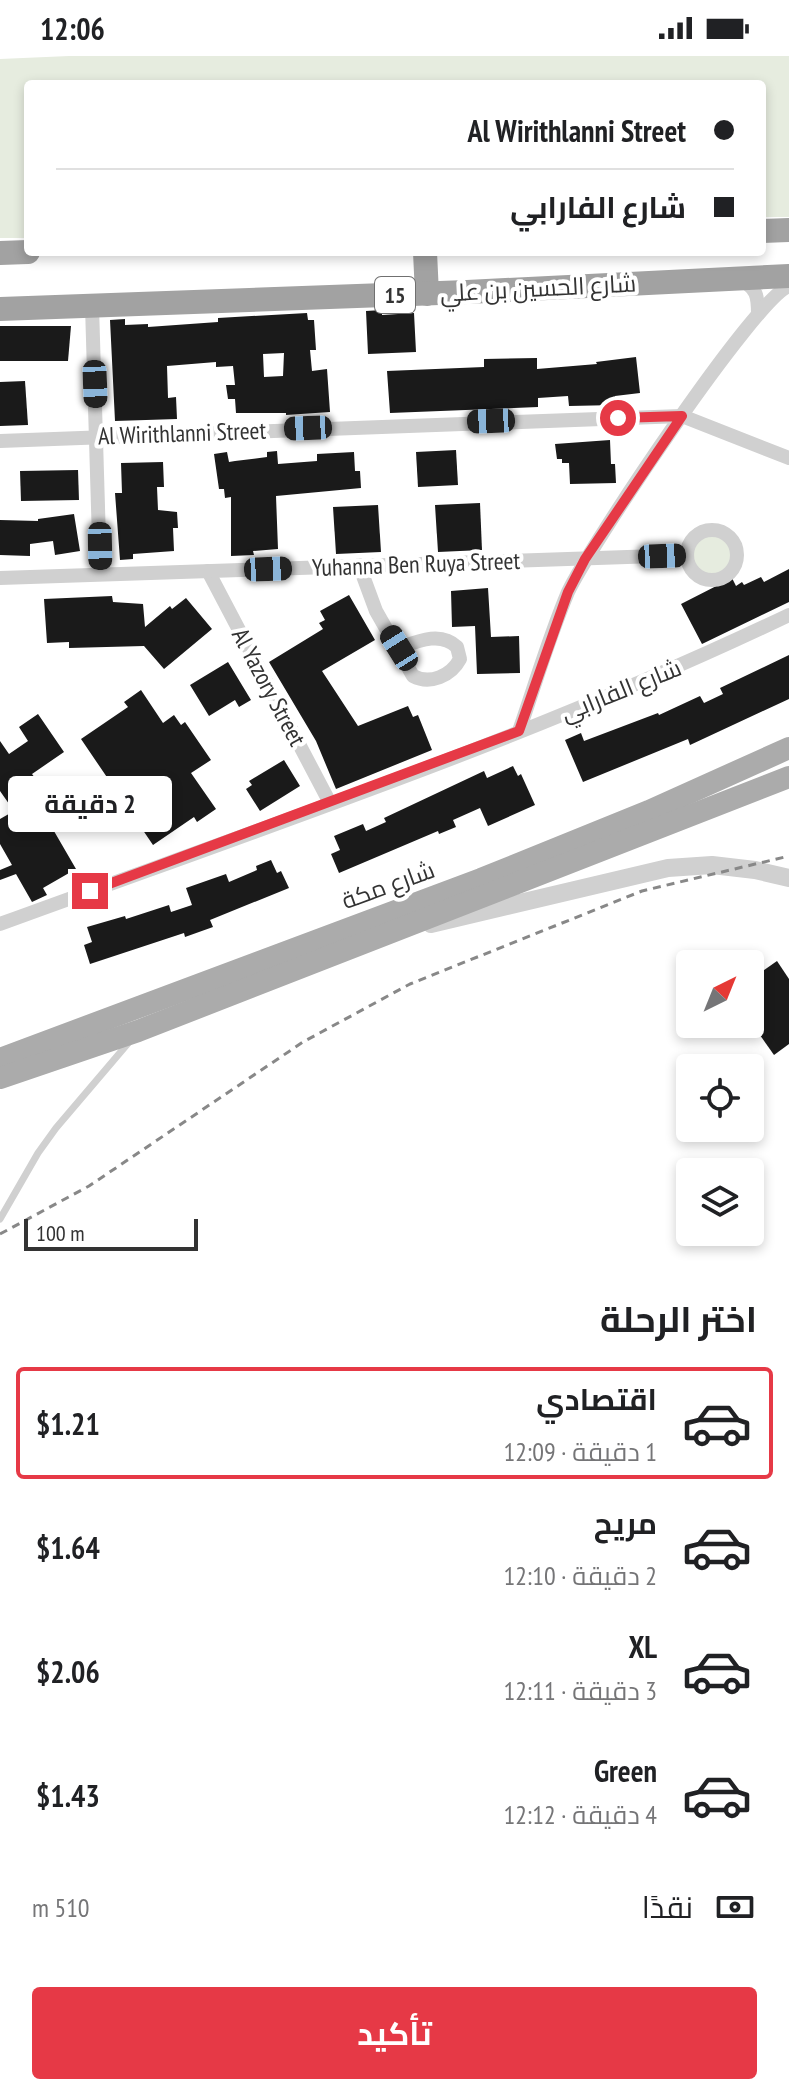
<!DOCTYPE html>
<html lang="ar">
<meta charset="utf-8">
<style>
:root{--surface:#fff;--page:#f2f2f2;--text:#202124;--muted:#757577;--line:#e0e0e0;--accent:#e63946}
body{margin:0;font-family:"PT Sans Narrow",Cairo,sans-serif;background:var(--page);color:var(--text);direction:rtl;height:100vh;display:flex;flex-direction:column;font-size:30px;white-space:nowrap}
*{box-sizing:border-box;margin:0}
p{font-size:26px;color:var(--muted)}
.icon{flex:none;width:44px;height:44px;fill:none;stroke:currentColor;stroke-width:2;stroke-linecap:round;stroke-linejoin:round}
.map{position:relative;height:1215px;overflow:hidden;direction:ltr}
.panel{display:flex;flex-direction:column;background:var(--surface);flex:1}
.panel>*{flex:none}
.top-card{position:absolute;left:24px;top:24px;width:742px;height:176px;border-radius:8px;box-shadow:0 4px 12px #0003;direction:rtl;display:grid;align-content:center;height:176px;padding:0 32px;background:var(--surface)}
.needle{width:52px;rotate:43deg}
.tools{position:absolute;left:676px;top:894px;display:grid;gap:16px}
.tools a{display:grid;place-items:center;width:88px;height:88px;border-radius:8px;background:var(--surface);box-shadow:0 4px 12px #0003;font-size:40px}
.scale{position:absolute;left:24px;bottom:20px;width:174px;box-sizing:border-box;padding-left:8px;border:4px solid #333;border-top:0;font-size:22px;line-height:28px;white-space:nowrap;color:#333;-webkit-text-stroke:6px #fff;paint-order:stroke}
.end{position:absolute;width:36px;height:36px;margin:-18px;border:10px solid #e63946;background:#fff;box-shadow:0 0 0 4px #fff}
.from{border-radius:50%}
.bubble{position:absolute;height:56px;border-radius:8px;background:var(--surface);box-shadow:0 4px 12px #0003;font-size:26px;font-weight:700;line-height:56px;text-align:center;direction:rtl}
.car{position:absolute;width:24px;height:48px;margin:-24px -12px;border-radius:10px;box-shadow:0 0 6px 2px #0007;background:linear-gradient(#222 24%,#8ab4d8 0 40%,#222 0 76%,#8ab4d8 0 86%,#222 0)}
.top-card b{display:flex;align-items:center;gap:28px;height:76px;font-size:30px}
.top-card b+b{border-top:2px solid var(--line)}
.top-card i{width:20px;height:20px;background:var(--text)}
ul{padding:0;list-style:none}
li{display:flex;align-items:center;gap:24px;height:112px;margin:0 16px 12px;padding:0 16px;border:4px solid transparent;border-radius:8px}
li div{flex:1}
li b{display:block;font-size:30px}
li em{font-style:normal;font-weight:700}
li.on{border-color:var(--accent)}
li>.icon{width:72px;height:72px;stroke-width:1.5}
h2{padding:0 32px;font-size:36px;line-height:96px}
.pay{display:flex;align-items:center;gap:20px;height:88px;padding:0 32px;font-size:30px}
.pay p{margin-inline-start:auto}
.action{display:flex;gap:16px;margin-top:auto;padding:16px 32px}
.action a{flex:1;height:92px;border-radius:8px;background:var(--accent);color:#fff;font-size:32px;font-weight:700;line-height:92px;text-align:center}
.status{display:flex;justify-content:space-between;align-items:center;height:56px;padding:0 40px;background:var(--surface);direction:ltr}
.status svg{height:22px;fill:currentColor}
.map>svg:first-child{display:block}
</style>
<div class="status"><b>12:06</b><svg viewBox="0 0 49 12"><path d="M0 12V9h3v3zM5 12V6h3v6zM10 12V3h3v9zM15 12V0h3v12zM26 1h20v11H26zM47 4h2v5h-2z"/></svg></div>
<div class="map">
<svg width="789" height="1215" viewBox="0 0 789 1215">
<rect width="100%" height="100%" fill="#fff"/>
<g fill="#e6ecdf">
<path d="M 69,0 L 789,0 L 789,161 L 762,161 L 762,28 L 28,28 L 28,182 L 0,182 L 0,3 Z"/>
<circle cx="712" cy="499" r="22"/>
</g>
<g fill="#1a1a1a" fill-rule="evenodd">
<path d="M 382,254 L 382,259 L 414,257 L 416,296 L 368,298 L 366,255 Z"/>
<path d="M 307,257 L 308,264 L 314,264 L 316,294 L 310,294 L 312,315 L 327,313 L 330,356 L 286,359 L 286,357 L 236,357 L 235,343 L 228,343 L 226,329 L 235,329 L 233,310 L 216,311 L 216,306 L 167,310 L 168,342 L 176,341 L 177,363 L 115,365 L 110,264 L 125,263 L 125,269 L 148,268 L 148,271 L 218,266 L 218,262 ZM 284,297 L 283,320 L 264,321 L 263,298 Z"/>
<path d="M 0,270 L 71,270 L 68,305 L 0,305 Z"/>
<path d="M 636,301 L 640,337 L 615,340 L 616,349 L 569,350 L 568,340 L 538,342 L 538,351 L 390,357 L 387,315 L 484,311 L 484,303 L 537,302 L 537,313 L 597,308 L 596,306 Z"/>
<path d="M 25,325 L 28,369 L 0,370 L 0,326 Z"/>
<path d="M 610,384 L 611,408 L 615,408 L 616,427 L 570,428 L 569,407 L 562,407 L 562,403 L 557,403 L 555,388 Z"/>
<path d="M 456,394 L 458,429 L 418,431 L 416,396 Z"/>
<path d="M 277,395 L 278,408 L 317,405 L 317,398 L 354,396 L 355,415 L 360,415 L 361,432 L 276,440 L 278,493 L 253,495 L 254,499 L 231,500 L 231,441 L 225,442 L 224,433 L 219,433 L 214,398 L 227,396 L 229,406 L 235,405 L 267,401 L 267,396 Z"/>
<path d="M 163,406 L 164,431 L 157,431 L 158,454 L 177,456 L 178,472 L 173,472 L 174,495 L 133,498 L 133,503 L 120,504 L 115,437 L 122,437 L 121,407 Z"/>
<path d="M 78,414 L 79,444 L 21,445 L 20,415 Z"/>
<path d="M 480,447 L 482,494 L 438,496 L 435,449 Z"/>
<path d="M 378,449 L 381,496 L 336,498 L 333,451 Z"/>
<path d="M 74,458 L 80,495 L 55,499 L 53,485 L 30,488 L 30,500 L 0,499 L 0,464 L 38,465 L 38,463 Z"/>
<path d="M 789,513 L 789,546 L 702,588 L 681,548 L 732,522 L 736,530 L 742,526 L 744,529 L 761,521 L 764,526 Z"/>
<path d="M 488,532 L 491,581 L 519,580 L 520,617 L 477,618 L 475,570 L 452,571 L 451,535 Z"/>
<path d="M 349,539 L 375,584 L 322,615 L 358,670 L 408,650 L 413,661 L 418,659 L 432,694 L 336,733 L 316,685 L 269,606 L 323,573 L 319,567 L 325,564 L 320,555 Z"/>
<path d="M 112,540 L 113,546 L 143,548 L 145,571 L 170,550 L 172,553 L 186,542 L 212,573 L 164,613 L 144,590 L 69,592 L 69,586 L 47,587 L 44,543 Z"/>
<path d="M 789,599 L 789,643 L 690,689 L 688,683 L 583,726 L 565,684 L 581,677 L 584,685 L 658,657 L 659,659 L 700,640 L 704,647 L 723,638 L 720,632 Z"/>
<path d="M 228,606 L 251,644 L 239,651 L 235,644 L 209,660 L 190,629 Z"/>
<path d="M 141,634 L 163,667 L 174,659 L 181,669 L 185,666 L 211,704 L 191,717 L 216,753 L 197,766 L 194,761 L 153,789 L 81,683 L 128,651 L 124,646 Z"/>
<path d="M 38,658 L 64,696 L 32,718 L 38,726 L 29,732 L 76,813 L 43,832 L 47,839 L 32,846 L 16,818 L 0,824 L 0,814 L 12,809 L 0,788 L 0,763 L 14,755 L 0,735 L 0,685 L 9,698 L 28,685 L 19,671 Z"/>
<path d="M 284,704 L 300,730 L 260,755 L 246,733 L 252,729 L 249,725 Z"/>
<path d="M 513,710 L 518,720 L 521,718 L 535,749 L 488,770 L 480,752 L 453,764 L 456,771 L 439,778 L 438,775 L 339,817 L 331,798 L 340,794 L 334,780 L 363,768 L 366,775 L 386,766 L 384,762 L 484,715 L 487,722 Z"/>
<path d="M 271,804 L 277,817 L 281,815 L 289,832 L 210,864 L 213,871 L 185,881 L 184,877 L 90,908 L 84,889 L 92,886 L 87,871 L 125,860 L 126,863 L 169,849 L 171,856 L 192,849 L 186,832 L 226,818 L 229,826 L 257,814 L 256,810 Z"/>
<path d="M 777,905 L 789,923 L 789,988 L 774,999 L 750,965 L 750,924 Z"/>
</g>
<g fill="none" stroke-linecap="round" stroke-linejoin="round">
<path stroke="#d0d0d0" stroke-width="7" d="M 0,1163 L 38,1097 L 56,1072 L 130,985"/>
<g stroke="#d0d0d0" stroke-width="14">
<path d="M 740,224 C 757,232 758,240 758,258"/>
<path d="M 92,250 L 100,518"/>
<path d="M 0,385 L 682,360 L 789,402"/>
<circle cx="712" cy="499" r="25"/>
<path d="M 359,509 L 376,555 L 413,620 C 430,629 451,620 460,603 L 457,591 C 441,575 418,585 399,592"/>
<path d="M 208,515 L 330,747"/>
<path d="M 0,522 L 687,499"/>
<path d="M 519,675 C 535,629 549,581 568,536 C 588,493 755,242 789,230"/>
<path d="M 0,868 C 265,771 534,681 789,559"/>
</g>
<path stroke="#d0d0d0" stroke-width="18" d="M 431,868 L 668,812 L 712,809 L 755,814 L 789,822"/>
<g stroke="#ababab" stroke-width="22">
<path d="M 0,1003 L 481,823 L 649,755 L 789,692"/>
<path d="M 0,1022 L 138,975 L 789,721"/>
</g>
<g stroke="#a2a2a2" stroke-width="24">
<path d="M 762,175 L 789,174"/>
<path d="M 425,196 L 427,238"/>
<path d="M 0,197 L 28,196"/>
<path d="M 0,253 L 467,236 L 789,220"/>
</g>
<path stroke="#888" stroke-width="3" stroke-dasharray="8 6" stroke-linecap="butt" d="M 0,1178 L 89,1130 L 303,986 L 410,928 L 642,835 L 789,800"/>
</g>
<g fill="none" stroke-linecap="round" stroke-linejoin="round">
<path stroke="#e63946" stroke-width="10" d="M 90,835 L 519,675 L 568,536 L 585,503 L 682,360 L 618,362"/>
</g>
<g text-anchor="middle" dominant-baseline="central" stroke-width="8" stroke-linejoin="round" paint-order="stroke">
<rect fill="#fff" stroke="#707070" stroke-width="2" x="375" y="221" width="40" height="36" rx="6"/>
<g font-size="22" font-weight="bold" fill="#333">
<text x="395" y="239">15</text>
</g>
<g font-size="24" fill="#333" stroke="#fff">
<text transform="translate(538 232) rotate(-3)">شارع الحسين بن علي</text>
<text transform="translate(182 377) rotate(-2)">Al Wirithlanni Street</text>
<text transform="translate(416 508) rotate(-2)">Yuhanna Ben Ruya Street</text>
<text transform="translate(269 631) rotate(62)">Al Yazory Street</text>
<text transform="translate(621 634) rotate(-22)">شارع الفارابي</text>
<text transform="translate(388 829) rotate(-20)">شارع مكة</text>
</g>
</g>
</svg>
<div class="tools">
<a><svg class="needle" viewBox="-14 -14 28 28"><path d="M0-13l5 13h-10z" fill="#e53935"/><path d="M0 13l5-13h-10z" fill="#757577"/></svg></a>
<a><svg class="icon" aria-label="locate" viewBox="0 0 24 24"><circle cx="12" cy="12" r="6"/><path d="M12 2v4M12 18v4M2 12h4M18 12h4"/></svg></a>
<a><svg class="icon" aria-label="layers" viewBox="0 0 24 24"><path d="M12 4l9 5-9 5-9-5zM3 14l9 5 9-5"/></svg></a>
</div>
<div class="scale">100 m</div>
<i class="end from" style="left:618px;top:362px"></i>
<i class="end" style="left:90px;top:835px"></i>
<div class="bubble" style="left:8px;top:720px;width:164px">2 دقيقة</div>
<i class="car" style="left:95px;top:328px;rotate:178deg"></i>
<i class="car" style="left:491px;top:365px;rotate:268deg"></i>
<i class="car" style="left:308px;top:372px;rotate:268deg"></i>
<i class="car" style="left:100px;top:490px;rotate:179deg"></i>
<i class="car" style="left:662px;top:500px;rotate:88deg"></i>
<i class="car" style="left:268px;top:513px;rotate:88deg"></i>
<i class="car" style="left:399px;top:592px;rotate:328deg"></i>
<div class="top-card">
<b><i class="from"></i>Al Wirithlanni Street</b>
<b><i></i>شارع الفارابي</b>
</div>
</div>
<section class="panel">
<h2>اختر الرحلة</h2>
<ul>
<li class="on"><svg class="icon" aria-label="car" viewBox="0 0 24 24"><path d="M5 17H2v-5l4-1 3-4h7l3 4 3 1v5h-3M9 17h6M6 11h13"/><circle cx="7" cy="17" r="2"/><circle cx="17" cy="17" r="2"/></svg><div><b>اقتصادي</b><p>1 دقيقة · 12:09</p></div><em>$1.21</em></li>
<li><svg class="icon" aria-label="car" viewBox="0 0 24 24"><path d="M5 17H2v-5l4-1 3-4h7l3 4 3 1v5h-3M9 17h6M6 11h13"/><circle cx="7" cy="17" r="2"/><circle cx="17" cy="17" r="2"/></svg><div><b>مريح</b><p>2 دقيقة · 12:10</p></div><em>$1.64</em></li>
<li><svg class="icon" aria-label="car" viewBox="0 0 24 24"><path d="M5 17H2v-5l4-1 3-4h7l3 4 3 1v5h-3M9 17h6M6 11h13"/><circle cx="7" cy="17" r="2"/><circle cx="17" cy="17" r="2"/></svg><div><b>XL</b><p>3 دقيقة · 12:11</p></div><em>$2.06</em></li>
<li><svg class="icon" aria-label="car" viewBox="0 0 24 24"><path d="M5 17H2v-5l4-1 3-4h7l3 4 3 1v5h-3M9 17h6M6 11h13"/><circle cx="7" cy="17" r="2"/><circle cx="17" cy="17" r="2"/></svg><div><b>Green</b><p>4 دقيقة · 12:12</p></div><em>$1.43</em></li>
</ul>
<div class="pay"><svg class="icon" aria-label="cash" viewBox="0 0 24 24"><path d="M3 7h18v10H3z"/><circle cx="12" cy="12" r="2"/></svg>نقدًا<p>510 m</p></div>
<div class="action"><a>تأكيد</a></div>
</section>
